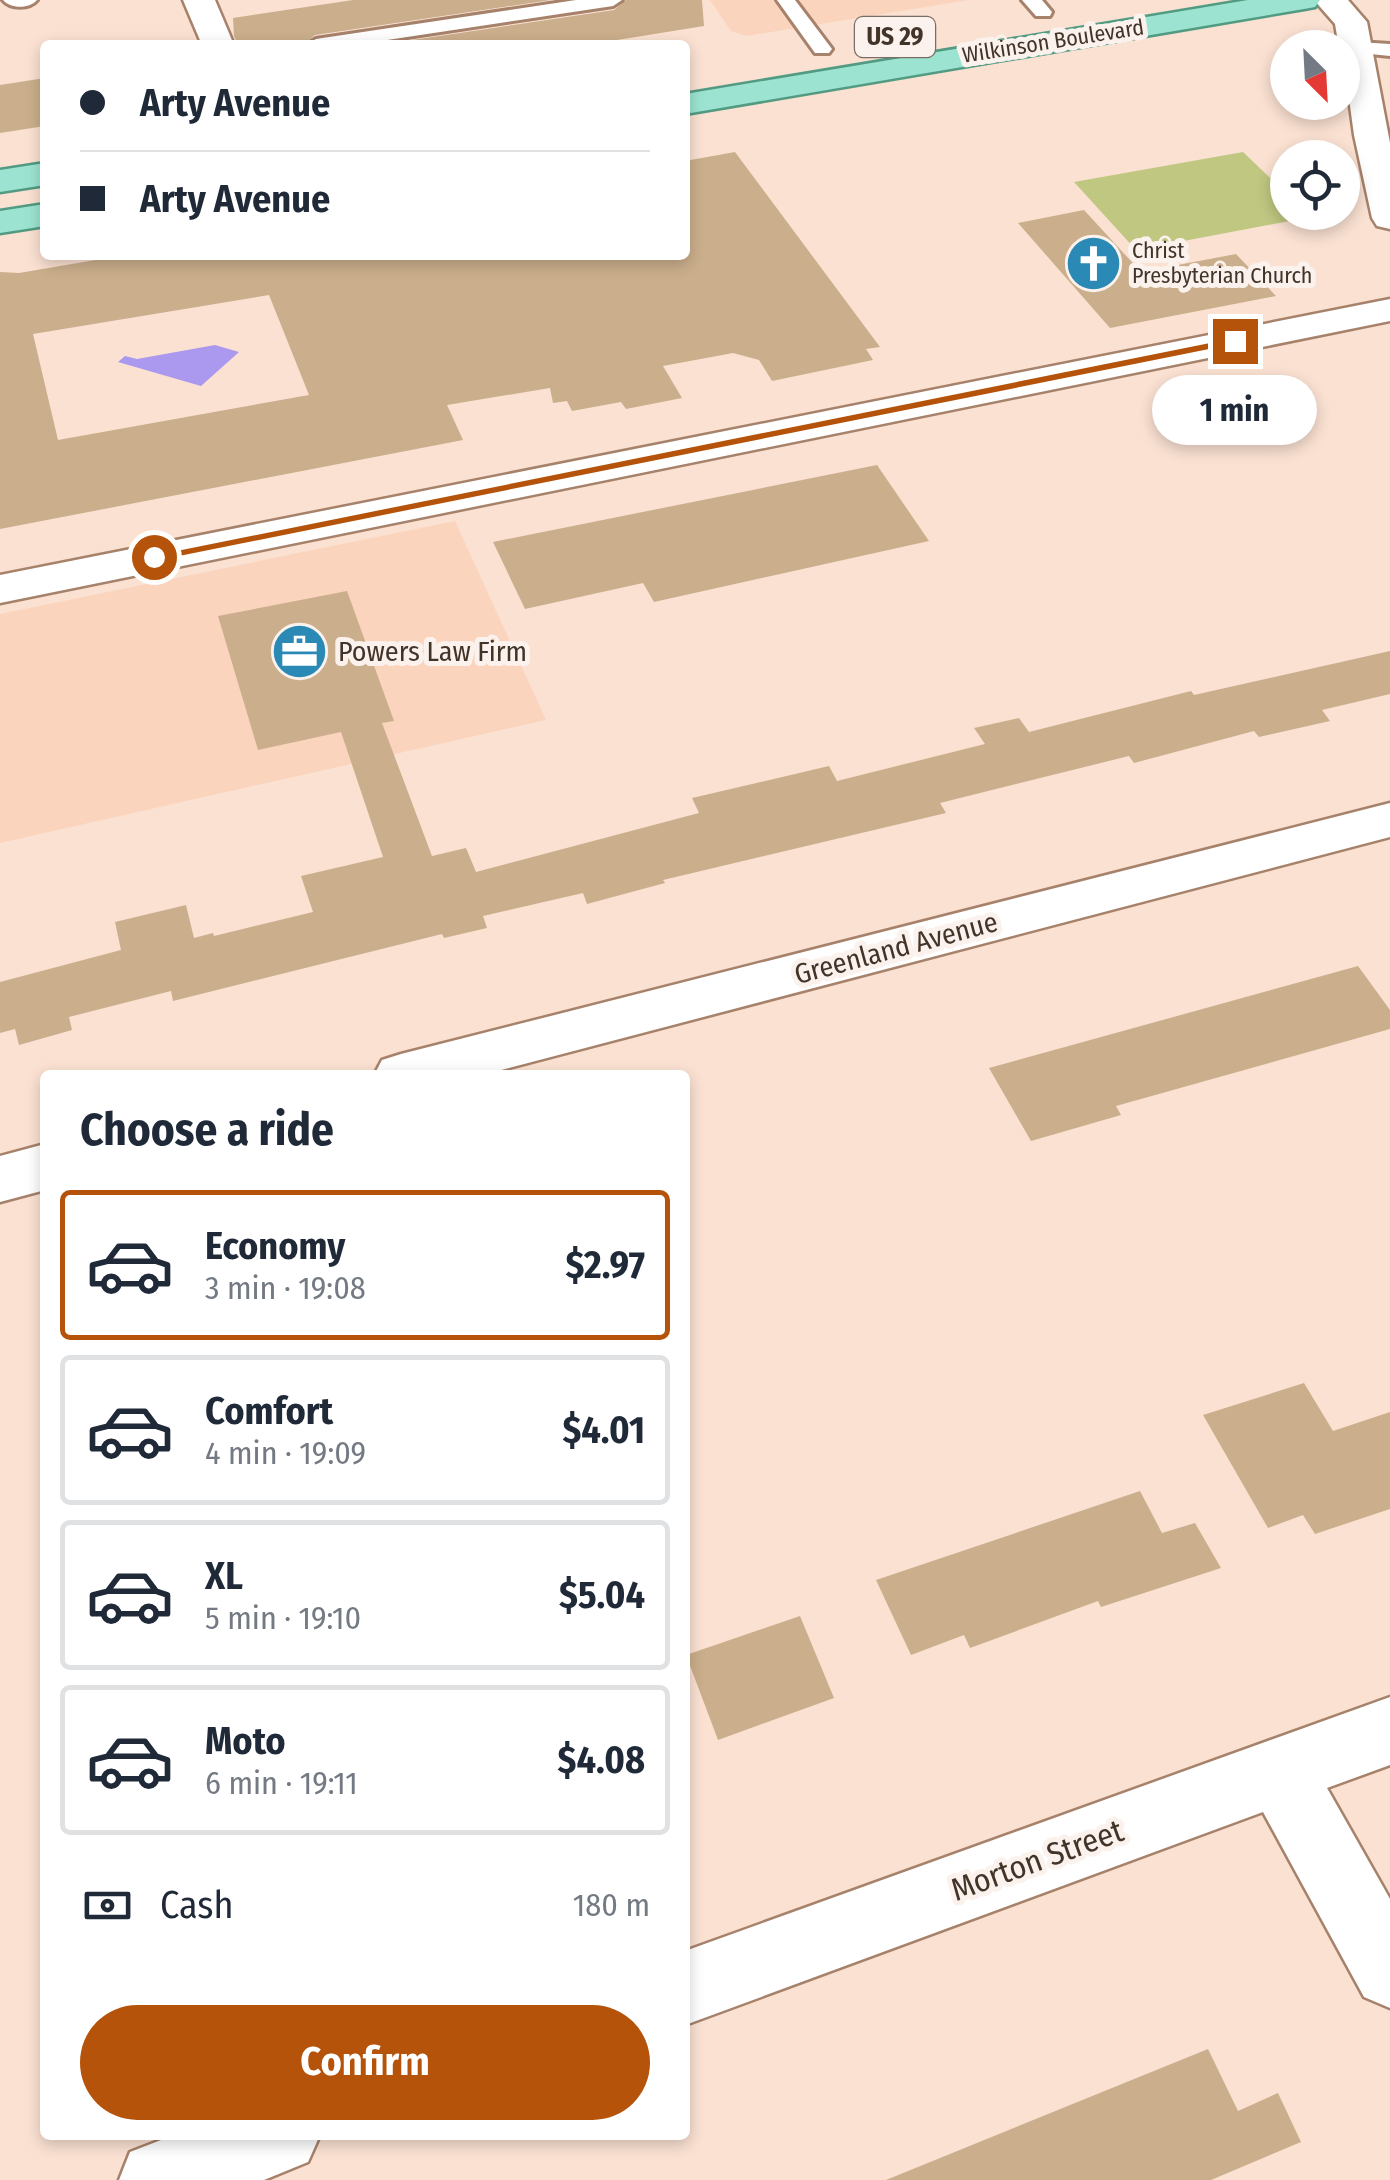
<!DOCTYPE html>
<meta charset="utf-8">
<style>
:root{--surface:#fff;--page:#f2f2f3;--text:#1f2937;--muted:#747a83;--line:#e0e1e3;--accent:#b45309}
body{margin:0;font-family:"Fira Sans Condensed",sans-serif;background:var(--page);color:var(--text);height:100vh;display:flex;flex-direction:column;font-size:38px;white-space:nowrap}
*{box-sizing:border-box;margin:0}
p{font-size:32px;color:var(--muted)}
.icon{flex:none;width:55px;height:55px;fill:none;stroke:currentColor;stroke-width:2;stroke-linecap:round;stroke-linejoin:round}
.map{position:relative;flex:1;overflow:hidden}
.side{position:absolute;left:40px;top:1070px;width:650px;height:1070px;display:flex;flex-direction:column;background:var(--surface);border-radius:10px;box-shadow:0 5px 15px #0003}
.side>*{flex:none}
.banner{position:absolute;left:40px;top:40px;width:650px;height:220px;border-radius:10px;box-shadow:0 5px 15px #0003;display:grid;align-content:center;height:220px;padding:0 40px;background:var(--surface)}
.needle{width:65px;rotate:156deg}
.buttons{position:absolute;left:1270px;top:30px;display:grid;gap:20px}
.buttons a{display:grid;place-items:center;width:90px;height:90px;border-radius:50%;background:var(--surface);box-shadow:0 5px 15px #0003;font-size:50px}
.end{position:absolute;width:45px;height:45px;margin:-22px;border:12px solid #b45309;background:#fff;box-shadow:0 0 0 5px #fff}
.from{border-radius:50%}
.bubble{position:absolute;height:70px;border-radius:35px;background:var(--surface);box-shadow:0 5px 15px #0003;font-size:32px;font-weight:700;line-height:70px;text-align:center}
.banner b{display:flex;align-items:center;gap:35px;height:95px;font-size:38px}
.banner b+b{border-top:2px solid var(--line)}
.banner i{width:25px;height:25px;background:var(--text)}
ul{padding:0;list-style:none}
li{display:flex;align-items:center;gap:30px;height:150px;margin:0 20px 15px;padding:0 20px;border:5px solid var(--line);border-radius:10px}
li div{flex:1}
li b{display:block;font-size:38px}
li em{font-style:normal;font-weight:700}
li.on{border-color:var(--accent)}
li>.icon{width:90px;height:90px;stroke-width:1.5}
h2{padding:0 40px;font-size:45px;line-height:120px}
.pay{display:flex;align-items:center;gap:25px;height:110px;padding:0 40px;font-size:38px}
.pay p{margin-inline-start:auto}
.primary-button{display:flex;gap:20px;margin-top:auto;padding:20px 40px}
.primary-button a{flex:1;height:115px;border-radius:60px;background:var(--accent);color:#fff;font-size:40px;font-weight:700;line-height:115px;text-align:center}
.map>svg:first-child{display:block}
</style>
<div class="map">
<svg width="1390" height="2180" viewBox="0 0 1390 2180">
<rect width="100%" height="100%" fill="#fae1d2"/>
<g fill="#fbd4bd">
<path d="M 710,0 L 969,0 L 746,36 L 731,31 Z"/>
<path d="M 455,521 L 546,720 L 0,843 L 0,614 Z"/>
</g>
<path fill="#c0c781" d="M 1243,152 L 1287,194 L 1288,212 L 1307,213 L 1311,217 L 1136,250 L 1074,182 Z"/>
<path fill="#ab98ef" d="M 215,345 L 239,352 L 201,386 L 118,362 L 125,356 L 137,359 Z"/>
<g fill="#cbaf8c" fill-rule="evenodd">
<path d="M 353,0 L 551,0 L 315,35 L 302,45 L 238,45 L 234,36 L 233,18 Z"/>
<path d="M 626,0 L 702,0 L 704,26 L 586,45 L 379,45 L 614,10 Z"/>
<path d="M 45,78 L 45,126 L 0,133 L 0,85 Z"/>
<path d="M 735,152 L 880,347 L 866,349 L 873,360 L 772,381 L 759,360 L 733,353 L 663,366 L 682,398 L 626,409 L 621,402 L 572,411 L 567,401 L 553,403 L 550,388 L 447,405 L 463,440 L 0,529 L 0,272 L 19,273 L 125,255 L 685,255 L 685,161 ZM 269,295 L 309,395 L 58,440 L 33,334 Z"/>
<path d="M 1084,210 L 1141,272 L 1236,254 L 1276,296 L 1110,328 L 1018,223 Z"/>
<path d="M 877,465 L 929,541 L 654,602 L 643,583 L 525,609 L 493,542 Z"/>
<path d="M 347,591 L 394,721 L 382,723 L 432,856 L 466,848 L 476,872 L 699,813 L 692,798 L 829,766 L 837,781 L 985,744 L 974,728 L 1019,718 L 1029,732 L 1191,691 L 1194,695 L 1390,651 L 1390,694 L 1322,710 L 1330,721 L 1259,737 L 1254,731 L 1134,763 L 1129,756 L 940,803 L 946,813 L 663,880 L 665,883 L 587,904 L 583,893 L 483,916 L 487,928 L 444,938 L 442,934 L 173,1001 L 171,991 L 69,1017 L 72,1030 L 19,1045 L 15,1029 L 0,1033 L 0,982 L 121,950 L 115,922 L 186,905 L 194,938 L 213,933 L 214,936 L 313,912 L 301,876 L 383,857 L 341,732 L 258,750 L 218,616 Z"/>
<path d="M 1358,966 L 1390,1010 L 1390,1029 L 1116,1106 L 1121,1115 L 1031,1141 L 989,1068 Z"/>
<path d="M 1304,1383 L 1333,1431 L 1390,1412 L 1390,1509 L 1315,1534 L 1303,1515 L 1268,1528 L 1203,1415 Z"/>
<path d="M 1140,1491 L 1162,1533 L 1195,1523 L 1221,1568 L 1101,1607 L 1098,1601 L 970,1648 L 964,1635 L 911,1655 L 876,1580 Z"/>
<path d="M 800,1616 L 834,1698 L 718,1740 L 686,1655 Z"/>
<path d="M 1208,2049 L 1238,2111 L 1278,2093 L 1301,2142 L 1211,2180 L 886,2180 Z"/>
</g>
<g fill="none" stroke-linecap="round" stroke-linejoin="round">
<defs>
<g id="lane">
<path d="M 3,0 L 37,0 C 30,9 10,9 3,0 Z"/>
<path d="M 576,0 L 622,0 L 613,6 L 354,45 L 306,45 L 316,39 Z"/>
<path d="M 777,0 L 795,0 L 832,49 L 829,53 L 815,53 Z"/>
<path d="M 1022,0 L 1042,0 L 1052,12 L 1050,16 L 1036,16 Z"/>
<path d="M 1358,42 L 1390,44 L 1390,56 L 1351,52 L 1348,48 Z"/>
</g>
<g id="street">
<path d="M 183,0 L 215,0 L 234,45 L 202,45 Z"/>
<path d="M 1314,0 L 1348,0 L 1367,22 L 1390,143 L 1390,229 L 1377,226 L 1372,218 L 1354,135 L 1342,48 L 1339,48 L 1335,24 Z"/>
<path d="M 1390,299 L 1390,321 L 0,603 L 0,575 Z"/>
<path d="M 1390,803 L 1390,837 L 482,1075 L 374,1075 L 382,1060 L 401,1054 Z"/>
<path d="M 45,1144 L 45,1190 L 0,1202 L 0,1156 Z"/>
<path d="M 1390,1697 L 1390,1765 L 1327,1788 L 1390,1899 L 1390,2008 L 1364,1997 L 1263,1812 L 685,2025 L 685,1951 Z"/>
<path d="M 174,2135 L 320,2135 L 308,2162 L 264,2180 L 119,2180 L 130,2152 Z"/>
</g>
<g id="primary">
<path d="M 1248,0 L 1320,0 L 1315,7 L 1304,9 L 685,114 L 685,94 Z"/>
<path d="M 45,163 L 45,185 L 0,192 L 0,170 Z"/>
<path d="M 45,204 L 45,226 L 0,233 L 0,211 Z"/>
</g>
</defs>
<use href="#lane" stroke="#a7826b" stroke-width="6"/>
<use href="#street" stroke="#a7826b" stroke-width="5"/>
<use href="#primary" stroke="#529b82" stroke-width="5"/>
<use href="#lane" fill="#fff" fill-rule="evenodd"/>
<use href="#street" fill="#fff" fill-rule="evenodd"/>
<use href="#primary" fill="#9ce4d1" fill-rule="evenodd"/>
</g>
<path fill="#b45309" d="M 1235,338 L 1239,343 L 154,561 L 147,557 Z"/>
<defs>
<symbol id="church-disc" viewBox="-11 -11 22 22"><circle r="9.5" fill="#2b8ab5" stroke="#fbf2ed"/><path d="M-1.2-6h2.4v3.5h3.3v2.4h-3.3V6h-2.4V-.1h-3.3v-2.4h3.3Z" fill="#fff"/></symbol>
<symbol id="office-disc" viewBox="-11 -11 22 22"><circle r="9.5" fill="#2b8ab5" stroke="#fbf2ed"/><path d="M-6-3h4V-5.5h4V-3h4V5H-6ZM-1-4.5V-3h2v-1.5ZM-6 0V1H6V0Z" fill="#fff"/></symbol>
</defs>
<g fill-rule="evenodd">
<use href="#church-disc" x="1062" y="232" width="63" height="63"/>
<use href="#office-disc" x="268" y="620" width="63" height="63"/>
</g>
<g text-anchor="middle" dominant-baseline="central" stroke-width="10" stroke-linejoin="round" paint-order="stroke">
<g font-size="22" fill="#43342a" stroke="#fbf2ed">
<text transform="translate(1053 41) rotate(-9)">Wilkinson Boulevard</text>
</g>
<g font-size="22" fill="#43342a" stroke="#fbf2ed" text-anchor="start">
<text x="1132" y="250">Christ<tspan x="1132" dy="25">Presbyterian Church</tspan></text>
</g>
<rect fill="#fbf2ed" stroke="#7a6d64" stroke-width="2.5" x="855" y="17" width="80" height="40" rx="8"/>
<g font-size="25" font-weight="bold" fill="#43342a">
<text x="895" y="37">US 29</text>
</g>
<g font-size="28" fill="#43342a" stroke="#fbf2ed" text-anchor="start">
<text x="338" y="651">Powers Law Firm</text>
</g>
<g font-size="28" fill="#43342a" stroke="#fbf2ed">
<text transform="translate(896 948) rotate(-15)">Greenland Avenue</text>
</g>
<g font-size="32" fill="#43342a" stroke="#fbf2ed">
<text transform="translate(1037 1860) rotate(-20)">Morton Street</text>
</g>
</g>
</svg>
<div class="buttons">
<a><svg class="needle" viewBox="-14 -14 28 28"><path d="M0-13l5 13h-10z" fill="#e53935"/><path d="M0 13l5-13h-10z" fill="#747a83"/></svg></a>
<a><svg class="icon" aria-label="locate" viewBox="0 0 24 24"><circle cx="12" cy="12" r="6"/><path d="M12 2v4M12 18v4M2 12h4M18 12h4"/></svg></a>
</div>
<i class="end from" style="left:154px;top:557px"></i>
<i class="end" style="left:1235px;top:341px"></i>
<div class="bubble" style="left:1152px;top:375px;width:165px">1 min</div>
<div class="banner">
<b><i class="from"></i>Arty Avenue</b>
<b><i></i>Arty Avenue</b>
</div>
<section class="side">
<h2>Choose a ride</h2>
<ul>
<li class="on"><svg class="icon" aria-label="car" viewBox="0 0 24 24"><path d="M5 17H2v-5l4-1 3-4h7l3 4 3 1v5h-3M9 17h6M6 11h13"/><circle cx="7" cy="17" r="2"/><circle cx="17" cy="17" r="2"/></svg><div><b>Economy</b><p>3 min · 19:08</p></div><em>$2.97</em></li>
<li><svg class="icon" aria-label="car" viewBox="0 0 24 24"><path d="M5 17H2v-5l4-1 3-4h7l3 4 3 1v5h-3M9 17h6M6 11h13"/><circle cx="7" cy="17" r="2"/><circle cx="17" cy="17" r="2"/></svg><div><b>Comfort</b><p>4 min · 19:09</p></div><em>$4.01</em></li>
<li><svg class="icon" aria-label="car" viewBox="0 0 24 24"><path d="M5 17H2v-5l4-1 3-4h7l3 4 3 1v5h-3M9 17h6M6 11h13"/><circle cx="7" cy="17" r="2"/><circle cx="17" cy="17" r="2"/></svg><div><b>XL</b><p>5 min · 19:10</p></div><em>$5.04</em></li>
<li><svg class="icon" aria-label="car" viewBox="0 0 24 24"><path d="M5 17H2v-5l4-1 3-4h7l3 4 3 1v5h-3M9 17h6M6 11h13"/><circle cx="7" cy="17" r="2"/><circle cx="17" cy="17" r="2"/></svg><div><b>Moto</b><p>6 min · 19:11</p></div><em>$4.08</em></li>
</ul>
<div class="pay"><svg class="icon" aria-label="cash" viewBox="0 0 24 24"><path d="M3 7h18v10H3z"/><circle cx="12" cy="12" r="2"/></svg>Cash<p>180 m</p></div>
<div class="primary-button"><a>Confirm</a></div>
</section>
</div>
